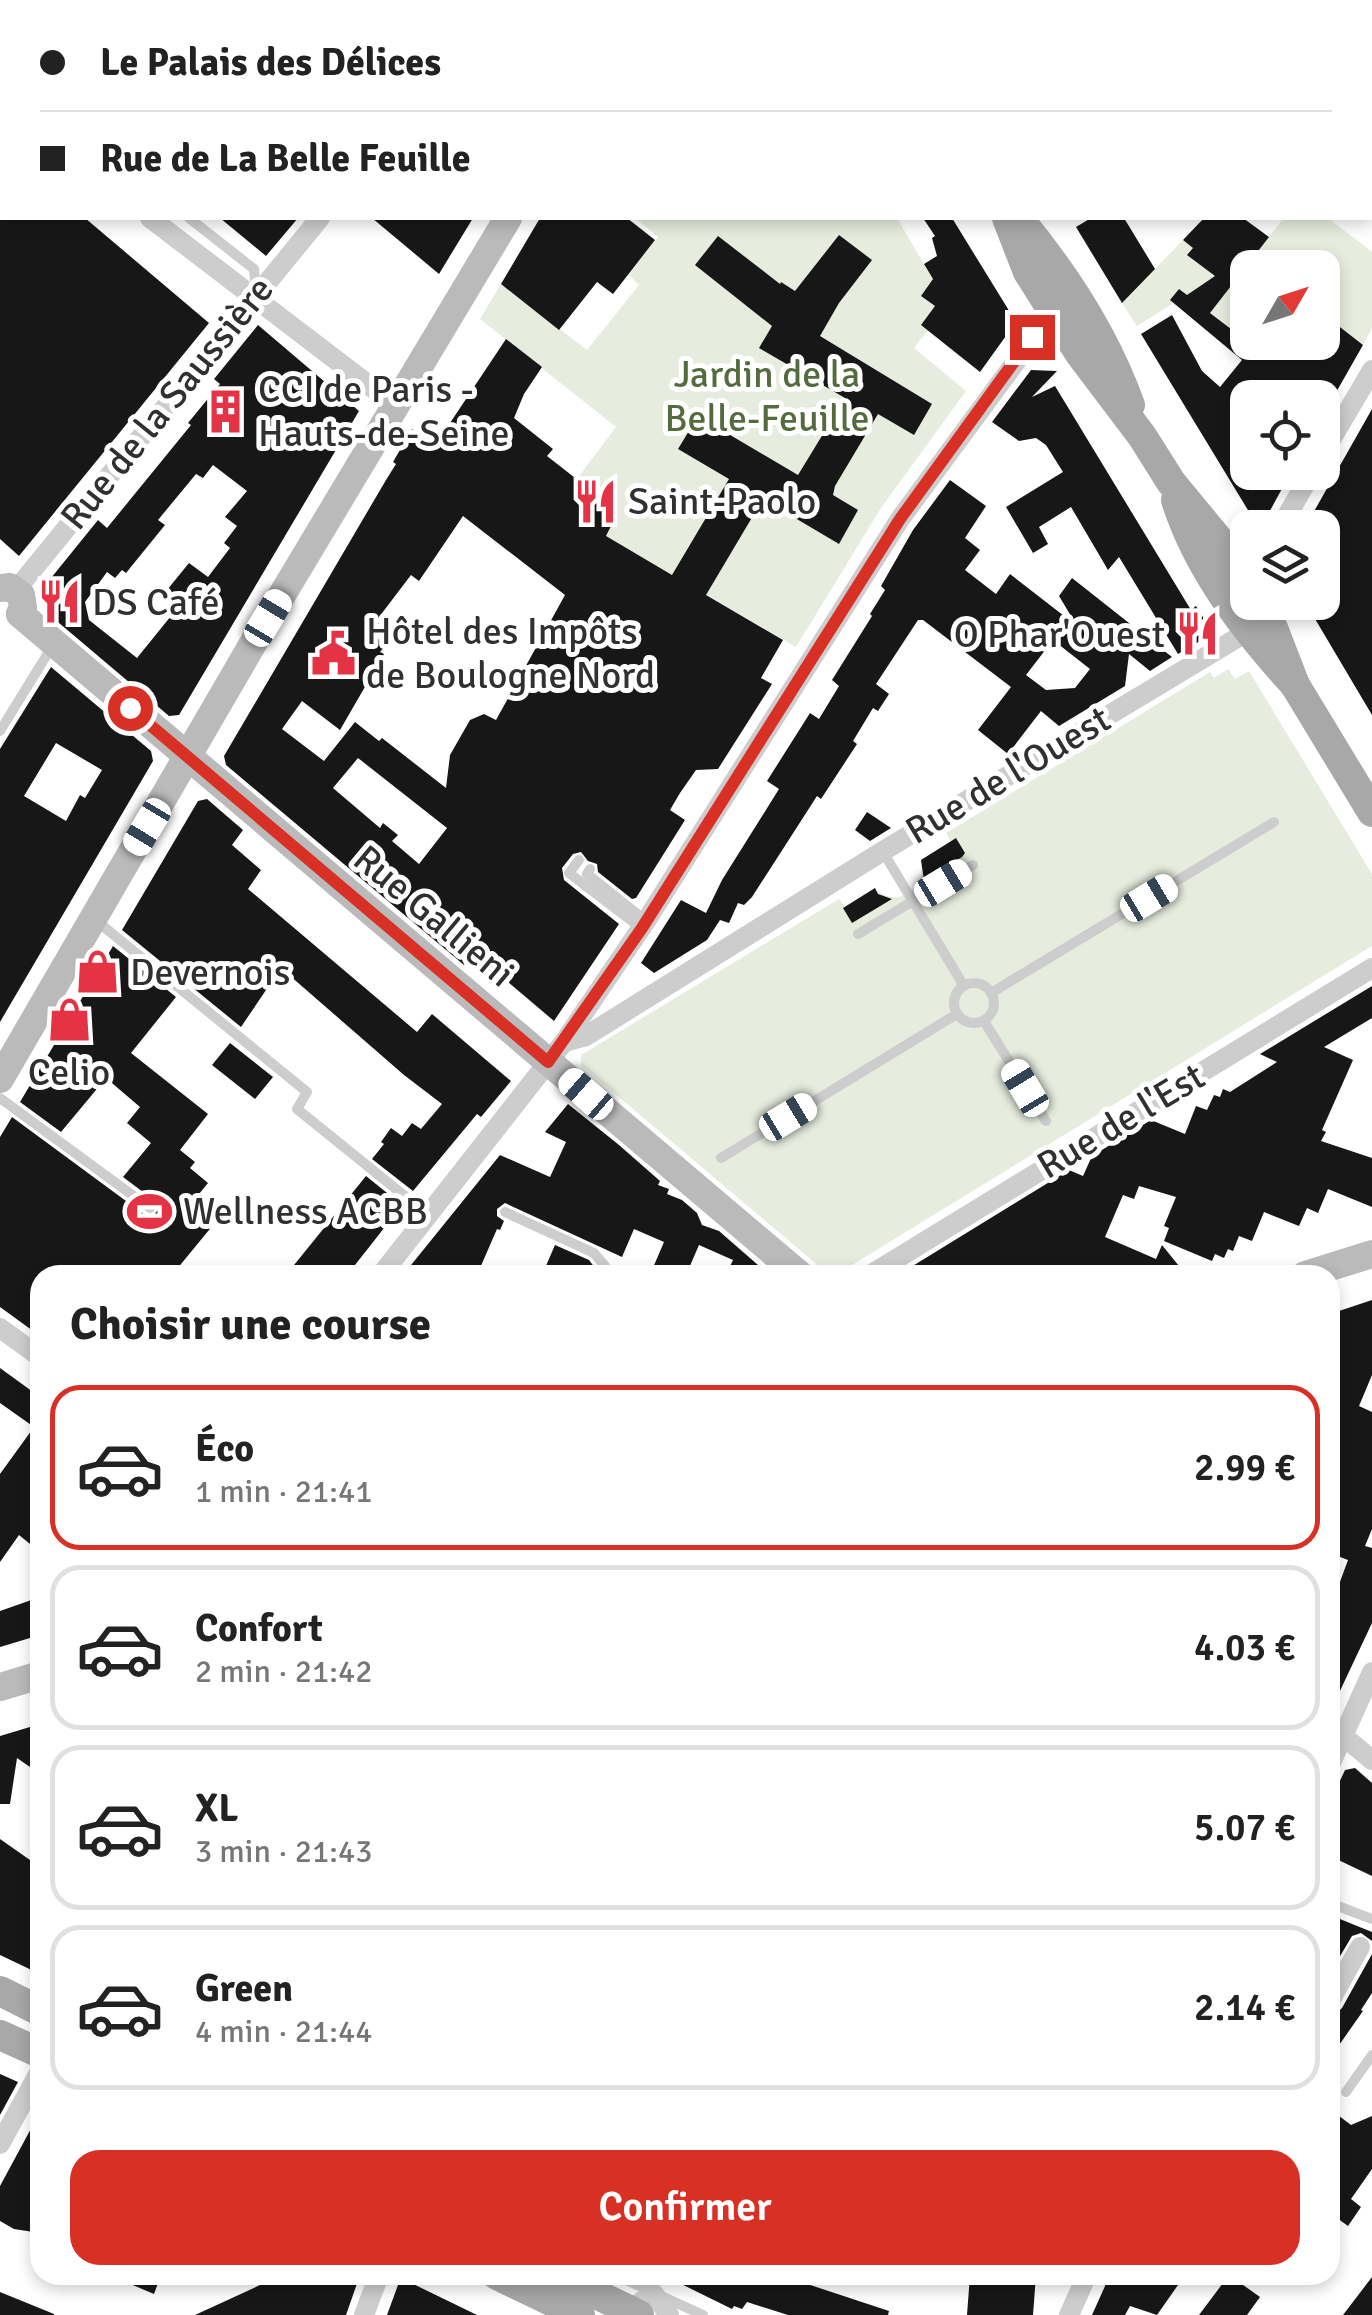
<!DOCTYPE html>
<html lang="fr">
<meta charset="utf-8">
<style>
:root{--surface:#fff;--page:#f6f6f6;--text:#222;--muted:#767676;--line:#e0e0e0;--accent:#d93025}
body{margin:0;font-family:Signika,sans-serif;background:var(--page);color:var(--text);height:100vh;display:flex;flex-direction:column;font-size:38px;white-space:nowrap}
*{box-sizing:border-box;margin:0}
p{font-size:32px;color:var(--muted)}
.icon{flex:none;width:55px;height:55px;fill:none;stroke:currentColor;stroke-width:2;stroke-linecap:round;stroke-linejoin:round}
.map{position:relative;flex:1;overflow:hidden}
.side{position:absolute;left:30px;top:1265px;width:1310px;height:1020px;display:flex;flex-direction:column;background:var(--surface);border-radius:30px;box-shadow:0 5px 15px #0003}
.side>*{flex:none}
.banner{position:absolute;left:0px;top:0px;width:1372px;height:220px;box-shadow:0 5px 15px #0003;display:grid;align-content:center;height:220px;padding:0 40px;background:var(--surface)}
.needle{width:65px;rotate:51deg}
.tools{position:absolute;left:1230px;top:250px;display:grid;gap:20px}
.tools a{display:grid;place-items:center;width:110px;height:110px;border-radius:20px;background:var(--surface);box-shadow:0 5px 15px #0003;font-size:50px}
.end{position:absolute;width:45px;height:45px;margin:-22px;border:12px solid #d93025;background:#fff;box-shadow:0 0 0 5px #fff}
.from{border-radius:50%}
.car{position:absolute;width:30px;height:60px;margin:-30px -15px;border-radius:12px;box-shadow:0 0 8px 2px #0007;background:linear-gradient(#fff 24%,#345 0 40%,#fff 0 76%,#345 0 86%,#fff 0)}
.banner b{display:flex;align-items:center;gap:35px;height:95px;font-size:38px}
.banner b+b{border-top:2px solid var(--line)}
.banner i{width:25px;height:25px;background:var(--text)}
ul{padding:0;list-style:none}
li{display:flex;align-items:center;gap:30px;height:165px;margin:0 20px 15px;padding:0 20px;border:5px solid var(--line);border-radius:30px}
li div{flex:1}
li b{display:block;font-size:38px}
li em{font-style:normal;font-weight:600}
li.active{border-color:var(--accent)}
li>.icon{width:90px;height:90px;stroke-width:1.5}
h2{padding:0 40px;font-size:45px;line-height:120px}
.button{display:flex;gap:20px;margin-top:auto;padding:20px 40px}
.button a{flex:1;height:115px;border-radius:30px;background:var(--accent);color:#fff;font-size:40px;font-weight:600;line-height:115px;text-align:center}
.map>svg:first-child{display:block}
</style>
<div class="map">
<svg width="1372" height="2315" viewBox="0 0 1372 2315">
<rect width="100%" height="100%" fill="#fff"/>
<g fill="#e6edde">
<path d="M 635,218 L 897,218 L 935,283 L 921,296 L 935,306 L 921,325 L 928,330 L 914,348 L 966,391 L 881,508 L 796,647 L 606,537 L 613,522 L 605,517 L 611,506 L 576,480 L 616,427 L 480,319 L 501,284 L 587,350 L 639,285 L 628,274 L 658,237 Z"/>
<path d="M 1284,218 L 1328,218 L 1372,252 L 1372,328 L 1363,345 L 1323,313 L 1322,268 L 1248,268 L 1247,341 L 1187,295 L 1137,326 L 1122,303 L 1183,240 L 1213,263 L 1253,257 Z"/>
<path d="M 1228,669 L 1235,679 L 1249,671 L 1372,874 L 1372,946 L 839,1273 L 827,1273 L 581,1065 L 581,1055 L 839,899 L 845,907 L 875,888 C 895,910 929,888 920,860 L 951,842 L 946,833 L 1210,672 L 1214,678 Z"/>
</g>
<g fill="#171717" fill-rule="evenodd">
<path d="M 0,218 L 85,218 L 209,323 L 19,556 L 0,539 Z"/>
<path d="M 220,218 L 298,218 L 266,256 Z"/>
<path d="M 372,218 L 473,218 L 439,274 Z"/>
<path d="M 540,218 L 627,218 L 655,240 L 613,294 L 597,282 L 559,330 L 501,284 Z"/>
<path d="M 923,218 L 952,218 L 1016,322 L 980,372 L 921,325 L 935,306 L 921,296 L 933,279 L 924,264 L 937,256 L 932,238 L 935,236 Z"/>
<path d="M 1091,218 L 1124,218 L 1155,269 L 1122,303 L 1076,227 Z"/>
<path d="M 1204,218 L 1243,218 L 1269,237 L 1210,313 L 1248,342 L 1322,342 L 1322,313 L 1363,345 L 1322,417 L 1322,398 L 1278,398 L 1267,389 L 1261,398 L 1248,398 L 1248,472 L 1291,472 L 1265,520 L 1254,520 L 1141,334 L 1172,315 L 1202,371 L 1220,387 L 1242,360 L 1170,300 L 1179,289 L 1187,295 L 1215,276 L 1187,255 L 1193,248 L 1183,240 Z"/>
<path d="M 839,235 L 872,260 L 839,303 L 820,336 L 932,404 L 914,435 L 878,414 L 835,486 L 833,495 L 858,510 L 839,544 L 763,499 L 706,595 L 783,640 L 761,678 L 772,684 L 718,769 L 696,770 L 680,793 L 670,810 L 685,820 L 636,898 L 632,899 L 598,872 L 597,864 L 588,861 L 581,852 L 573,854 L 562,868 L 564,880 L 619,924 L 554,1021 L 474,953 L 464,965 L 226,765 L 224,756 L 386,480 L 396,464 L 393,462 L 412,429 L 436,444 L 506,339 L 542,367 L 524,394 L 514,418 L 553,449 L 547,456 L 611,506 L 605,517 L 613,522 L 606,536 L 672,575 L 729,479 L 678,449 L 698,416 L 798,475 L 845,398 L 759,348 L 772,326 L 695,265 L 718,236 L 780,284 L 781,282 L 795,291 ZM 463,516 L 565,595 L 496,720 L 484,714 L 470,720 L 450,755 L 446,788 L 382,738 L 379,741 L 355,722 L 324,761 L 282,729 L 302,701 L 340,730 L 384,654 L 380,652 L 386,645 L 376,637 L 383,627 L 376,621 L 411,575 L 419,581 ZM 358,758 L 447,828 L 419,864 L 392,841 L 398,835 L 383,823 L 380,828 L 333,788 Z"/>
<path d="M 258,325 L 359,411 L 179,715 L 169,716 L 52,617 L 52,596 L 47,583 L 98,520 L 107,528 L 191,425 L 188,423 L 220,384 L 214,379 ZM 213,465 L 247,491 L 225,517 L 237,526 L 224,543 L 230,548 L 208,577 L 189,563 L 167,590 L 177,598 L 170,607 L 175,611 L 137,658 L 89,620 L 85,602 L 107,572 L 115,578 L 122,570 L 126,573 L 165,525 L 158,520 L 196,474 L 203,478 Z"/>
<path d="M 1031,370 L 1057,371 L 1032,397 L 1055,386 L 1191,610 L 1196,606 L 1209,627 L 1203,630 L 1200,641 L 1178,654 L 1119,557 L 1108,570 L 1071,507 L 1039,527 L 1048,544 L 1033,553 L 1006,507 L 1063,472 L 1046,445 L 1036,438 L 1019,441 L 992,422 Z"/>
<path d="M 1372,409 L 1372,715 L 1305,602 L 1322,602 L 1322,528 L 1308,522 Z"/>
<path d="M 950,480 L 986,506 L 965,538 L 980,550 L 965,570 L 996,594 L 1010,574 L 1077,626 L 1059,596 L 1072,578 L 1172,657 L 1150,671 L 1129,654 L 1125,686 L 1059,726 L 1041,711 L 1008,754 L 978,730 L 1011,687 L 923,620 L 918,620 L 876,684 L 889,694 L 878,711 L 873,708 L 853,741 L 857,744 L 821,799 L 817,796 L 752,897 L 744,905 L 738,903 L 729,923 L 720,920 L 707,940 L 654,973 L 641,963 L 681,900 L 706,913 L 722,880 L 779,789 L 767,781 L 810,713 L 819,719 L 839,686 L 832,680 L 872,616 L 870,614 L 885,590 L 881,586 L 913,530 ZM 1053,640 L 1090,669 L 1075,688 L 1046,690 L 1026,675 Z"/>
<path d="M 51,667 L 151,751 L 153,761 L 0,1022 L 0,749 ZM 56,743 L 102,770 L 85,798 L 80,795 L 66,821 L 24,796 Z"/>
<path d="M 207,799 L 243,830 L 232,845 L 261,870 L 248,889 L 417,1032 L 432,1014 L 511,1081 L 481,1117 L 477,1114 L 413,1191 L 372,1159 L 384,1144 L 381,1142 L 391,1128 L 402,1136 L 412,1123 L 421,1129 L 442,1104 L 404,1075 L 281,968 L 241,1027 L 122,930 L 198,801 Z"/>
<path d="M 867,812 L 891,828 L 870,841 L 855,830 Z"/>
<path d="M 956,838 L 965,853 L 962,857 L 924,880 L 921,860 Z"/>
<path d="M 875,888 L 878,894 L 892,899 L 852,923 L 843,908 Z"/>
<path d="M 113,946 L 176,997 L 131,1053 L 208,1114 L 180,1150 L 195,1162 L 190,1168 L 208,1183 L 199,1194 L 223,1213 L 172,1275 L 40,1275 L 40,1336 L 0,1307 L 0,1137 L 12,1117 L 145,1215 L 153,1216 L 158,1210 L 155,1201 L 123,1177 L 151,1143 L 127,1123 L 140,1107 L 106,1078 L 61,1132 L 20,1102 Z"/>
<path d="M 1372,986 L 1372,1018 L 1324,1047 L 1353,1060 L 1322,1130 L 1326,1132 L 1321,1141 L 1372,1158 L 1372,1207 L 1328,1189 L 1318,1213 L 1307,1208 L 1299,1226 L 1264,1212 L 1252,1241 L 1239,1236 L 1233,1251 L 1228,1249 L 1224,1258 L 1215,1254 L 1212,1261 L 1164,1241 L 1169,1228 L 1164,1226 L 1176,1197 L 1139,1186 L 1134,1199 L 1123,1195 L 1105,1237 L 1156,1259 L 1162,1245 L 1183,1271 L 1191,1275 L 898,1275 L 1069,1170 L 1083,1176 L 1092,1156 L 1151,1120 L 1185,1134 L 1196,1106 L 1207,1110 L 1214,1095 L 1220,1097 L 1223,1089 L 1230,1092 L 1277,1062 L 1260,1054 Z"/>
<path d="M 230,1043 L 273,1077 L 255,1099 L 212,1065 Z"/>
<path d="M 568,1104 L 619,1145 L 660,1181 L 658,1185 L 669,1189 L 667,1194 L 682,1200 L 697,1213 L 702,1225 L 719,1231 L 758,1265 L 762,1268 L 760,1272 L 726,1275 L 733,1260 L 699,1245 L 686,1275 L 664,1275 L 652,1270 L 664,1242 L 634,1229 L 622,1257 L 505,1203 L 497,1209 L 497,1216 L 504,1221 L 500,1230 L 497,1229 L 477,1275 L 403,1275 L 500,1155 L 550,1177 L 566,1142 L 545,1132 Z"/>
<path d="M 366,1176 L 402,1205 L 370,1246 L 347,1275 L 286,1275 Z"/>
<path d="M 555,1245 L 589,1260 L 595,1268 L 592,1267 L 588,1275 L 542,1275 Z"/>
<path d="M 1372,1300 L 1372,1375 L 1359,1406 L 1372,1412 L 1372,1529 L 1365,1546 L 1372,1548 L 1372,1623 L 1330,1712 L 1330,1634 L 1339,1615 L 1330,1609 L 1348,1560 L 1330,1553 L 1330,1314 Z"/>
<path d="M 0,1368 L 40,1397 L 40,1552 L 19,1535 L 0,1562 L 0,1474 L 34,1427 L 0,1403 Z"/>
<path d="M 40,1597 L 40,1635 L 0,1647 L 0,1611 Z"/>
<path d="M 40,1724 L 40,1774 L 17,1758 L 10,1804 L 0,1804 L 0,1736 Z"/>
<path d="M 1355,1768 L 1372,1783 L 1372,1876 L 1330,1856 L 1330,1802 L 1345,1770 Z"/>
<path d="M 0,1839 L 40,1867 L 40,1974 L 0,1955 Z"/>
<path d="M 1330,1915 L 1372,1932 L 1372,1941 L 1361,1933 L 1352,1936 L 1330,1973 Z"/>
<path d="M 1372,1954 L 1372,1993 L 1361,2010 L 1363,2011 L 1330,2058 L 1330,2019 L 1342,2008 Z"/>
<path d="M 0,2074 L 18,2082 L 0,2115 Z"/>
<path d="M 1330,2109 L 1351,2125 L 1372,2116 L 1372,2169 L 1351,2199 L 1361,2207 L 1348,2226 L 1330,2213 Z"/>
<path d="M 40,2112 L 40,2233 L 14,2229 L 0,2221 L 0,2186 Z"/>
<path d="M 109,2275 L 161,2275 L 154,2294 Z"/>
<path d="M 282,2275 L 360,2275 L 346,2315 L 195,2315 Z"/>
<path d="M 663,2275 L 780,2275 L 889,2311 L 888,2315 L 788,2315 L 747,2302 L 742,2309 L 734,2306 L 732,2309 Z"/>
<path d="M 970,2275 L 1036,2275 L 1033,2315 L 967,2315 Z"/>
<path d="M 1110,2275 L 1185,2275 L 1157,2315 L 1130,2306 L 1125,2315 L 1092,2315 Z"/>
<path d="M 1229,2275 L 1260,2297 L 1247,2315 L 1199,2315 Z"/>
<path d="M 1372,2277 L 1372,2315 L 1343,2315 Z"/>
<path d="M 407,2281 L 477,2315 L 387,2315 L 398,2285 Z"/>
<path d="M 0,2292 L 54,2314 L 54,2315 L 0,2315 Z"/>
</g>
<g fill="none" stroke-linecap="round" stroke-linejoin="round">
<g stroke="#cdcdcd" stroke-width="10">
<path d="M 253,0 L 256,2"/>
<path d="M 1184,0 L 1187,2"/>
<path d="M 1370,134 L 1372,135"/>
<path d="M 189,218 L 254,269 L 256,292"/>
<path d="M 0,731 L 53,645"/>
<path d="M 883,852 L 964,986"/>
<path d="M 579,860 L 569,873 L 641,928"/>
<path d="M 590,869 L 587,874 L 646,921"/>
<path d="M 93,918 L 307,1092 L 297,1109 L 427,1214"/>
<path d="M 858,934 L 973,865"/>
<circle cx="974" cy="1003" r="20"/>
<path d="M 991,993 L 1274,822"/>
<path d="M 984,1021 L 1046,1121"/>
<path d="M 0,1098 L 150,1208"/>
<path d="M 721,1158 L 957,1014"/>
<path d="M 505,1212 L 594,1253 L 605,1266 L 603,1275"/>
<path d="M 1330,1903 L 1372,1919"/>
<path d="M 1346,2092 L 1372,2055"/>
<path d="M 615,2275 L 703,2315"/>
</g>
<g stroke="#cdcdcd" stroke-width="20">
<path d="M 1340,0 L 1341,2"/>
<path d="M 495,2 L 497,0"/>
<path d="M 1370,80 L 1372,85"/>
<path d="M 0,116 L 2,113"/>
<path d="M 150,218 L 395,405"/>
<path d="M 1322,455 L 1372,370"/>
<path d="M 1280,528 L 1312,472"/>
<path d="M 16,590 L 320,218"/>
<path d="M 564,1042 L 586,1036 L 883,851 L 1247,632"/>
<path d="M 381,1275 L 564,1042 L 646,921 L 900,519 L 1060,302"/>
<path d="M 870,1275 L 1372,968"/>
<path d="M 0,1328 L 40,1357"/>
<path d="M 1330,1725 L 1372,1760"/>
<path d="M 1330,1765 L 1372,1672"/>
<path d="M 1330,2001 L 1360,1947"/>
<path d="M 0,2144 L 40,2071"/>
<path d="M 627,2310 L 654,2294 L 669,2315"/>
<path d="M 364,2315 L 379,2275"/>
<path d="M 1069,2315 L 1087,2275"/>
</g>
<g stroke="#bababa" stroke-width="28">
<path d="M 635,2 L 636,0"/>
<path d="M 0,588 L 10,587 L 21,595 L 23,608 L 20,614"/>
<path d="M 20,614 L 800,1275"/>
<path d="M 0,1079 L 255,640 L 508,218"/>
<path d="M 1305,1275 L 1372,1254"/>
<path d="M 0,1687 L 40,1675"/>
</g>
<g stroke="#a8a8a8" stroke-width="30">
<path d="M 879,0 L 881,2"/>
<path d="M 1007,218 L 1028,272 L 1080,354 L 1142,436 L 1171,482 L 1218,539 L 1248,586"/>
<path d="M 1018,218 C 1065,274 1105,336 1130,405"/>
<path d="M 1176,500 C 1198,570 1246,631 1295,685"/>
<path d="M 1258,602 L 1271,623 L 1295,685 L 1372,812"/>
<path d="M 0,1991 L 40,2011"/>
<path d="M 0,2035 L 40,2053"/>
<path d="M 497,2275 L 580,2315"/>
<path d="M 557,2275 L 639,2315"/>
</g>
</g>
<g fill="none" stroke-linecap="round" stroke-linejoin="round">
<path stroke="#d93025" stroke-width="12" d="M 130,708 L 548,1062 L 642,928 L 900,519 L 1032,337"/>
</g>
<defs>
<symbol id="building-bare" viewBox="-9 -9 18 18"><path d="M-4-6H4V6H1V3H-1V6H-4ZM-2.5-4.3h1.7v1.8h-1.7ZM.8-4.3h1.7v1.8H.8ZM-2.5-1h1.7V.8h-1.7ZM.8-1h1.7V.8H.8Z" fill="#e53346" stroke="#fff" stroke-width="2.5" paint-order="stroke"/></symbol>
<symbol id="restaurant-bare" viewBox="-9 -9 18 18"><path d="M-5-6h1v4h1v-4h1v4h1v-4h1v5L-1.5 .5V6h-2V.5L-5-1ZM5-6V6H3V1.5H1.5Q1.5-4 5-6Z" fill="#e53346" stroke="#fff" stroke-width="2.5" paint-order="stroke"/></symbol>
<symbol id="civic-bare" viewBox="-9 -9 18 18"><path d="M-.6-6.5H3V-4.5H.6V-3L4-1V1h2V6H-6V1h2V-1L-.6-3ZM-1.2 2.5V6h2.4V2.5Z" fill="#e53346" stroke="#fff" stroke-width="2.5" paint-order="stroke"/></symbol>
<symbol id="shop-bare" viewBox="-9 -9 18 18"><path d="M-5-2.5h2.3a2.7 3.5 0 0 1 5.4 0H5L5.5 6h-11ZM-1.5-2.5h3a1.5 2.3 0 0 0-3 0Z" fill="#e53346" stroke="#fff" stroke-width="2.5" paint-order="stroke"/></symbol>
<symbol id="stadium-bare" viewBox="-9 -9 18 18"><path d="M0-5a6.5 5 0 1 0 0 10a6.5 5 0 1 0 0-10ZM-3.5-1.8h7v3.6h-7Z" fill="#e53346" stroke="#fff" stroke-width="2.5" paint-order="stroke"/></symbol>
</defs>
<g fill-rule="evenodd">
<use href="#building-bare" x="194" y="380" width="63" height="63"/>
<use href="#restaurant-bare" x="564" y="470" width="63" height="63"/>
<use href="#restaurant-bare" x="28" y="570" width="63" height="63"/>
<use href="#restaurant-bare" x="1166" y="602" width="63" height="63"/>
<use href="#civic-bare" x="302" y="622" width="63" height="63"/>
<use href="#shop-bare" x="66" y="940" width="63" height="63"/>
<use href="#shop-bare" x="38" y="988" width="63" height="63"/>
<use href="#stadium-bare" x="118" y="1180" width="63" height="63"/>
</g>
<g text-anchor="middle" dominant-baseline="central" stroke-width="10" stroke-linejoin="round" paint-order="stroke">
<g font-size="38" fill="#546c3d" stroke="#fff">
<text x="767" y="374">Jardin de la<tspan x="767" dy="44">Belle-Feuille</tspan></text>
</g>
<g font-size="38" fill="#303030" stroke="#fff" text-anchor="start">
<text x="258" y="389">CCI de Paris -<tspan x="258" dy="44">Hauts-de-Seine</tspan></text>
<text x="628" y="501">Saint-Paolo</text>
<text x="92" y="602">DS Café</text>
<text x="366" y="631">Hôtel des Impôts<tspan x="366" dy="44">de Boulogne Nord</tspan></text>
<text x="1165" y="634" text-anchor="end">O Phar'Ouest</text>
<text x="130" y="972">Devernois</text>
<text x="69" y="1072" text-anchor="middle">Celio</text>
<text x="183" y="1211">Wellness ACBB</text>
</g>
<g font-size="38" fill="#303030" stroke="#fff">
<text transform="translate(167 403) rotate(-51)">Rue de la Saussière</text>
<text transform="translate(1008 775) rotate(-31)">Rue de l'Ouest</text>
<text transform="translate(434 916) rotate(40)">Rue Gallieni</text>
<text transform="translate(1121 1121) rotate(-31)">Rue de l'Est</text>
</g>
</g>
</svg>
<div class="tools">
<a><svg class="needle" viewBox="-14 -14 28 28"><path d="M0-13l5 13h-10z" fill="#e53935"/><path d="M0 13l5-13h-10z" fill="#767676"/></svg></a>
<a><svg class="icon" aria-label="locate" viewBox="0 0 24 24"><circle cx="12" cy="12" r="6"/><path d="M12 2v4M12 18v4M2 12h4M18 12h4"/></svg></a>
<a><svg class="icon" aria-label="layers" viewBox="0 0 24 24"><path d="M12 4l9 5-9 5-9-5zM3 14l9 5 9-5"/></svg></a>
</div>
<i class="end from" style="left:130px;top:708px"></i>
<i class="end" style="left:1032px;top:337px"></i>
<i class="car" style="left:268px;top:618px;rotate:31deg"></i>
<i class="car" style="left:147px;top:827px;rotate:211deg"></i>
<i class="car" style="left:943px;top:883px;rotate:59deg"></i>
<i class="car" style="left:1149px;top:898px;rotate:59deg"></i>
<i class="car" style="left:1025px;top:1088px;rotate:329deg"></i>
<i class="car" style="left:586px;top:1094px;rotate:311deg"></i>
<i class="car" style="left:788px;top:1117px;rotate:59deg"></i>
<div class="banner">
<b><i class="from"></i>Le Palais des Délices</b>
<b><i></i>Rue de La Belle Feuille</b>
</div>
<section class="side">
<h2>Choisir une course</h2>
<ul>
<li class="active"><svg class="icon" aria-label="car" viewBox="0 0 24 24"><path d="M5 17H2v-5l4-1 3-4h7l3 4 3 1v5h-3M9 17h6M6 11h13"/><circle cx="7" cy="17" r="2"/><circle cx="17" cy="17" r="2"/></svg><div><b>Éco</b><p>1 min · 21:41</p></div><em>2.99 €</em></li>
<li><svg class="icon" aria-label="car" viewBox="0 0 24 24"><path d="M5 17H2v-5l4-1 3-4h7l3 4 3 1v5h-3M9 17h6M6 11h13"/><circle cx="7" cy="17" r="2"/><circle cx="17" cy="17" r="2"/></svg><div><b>Confort</b><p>2 min · 21:42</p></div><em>4.03 €</em></li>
<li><svg class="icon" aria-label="car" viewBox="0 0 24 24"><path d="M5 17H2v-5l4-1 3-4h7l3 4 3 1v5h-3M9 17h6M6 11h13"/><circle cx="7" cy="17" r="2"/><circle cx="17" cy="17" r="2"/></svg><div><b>XL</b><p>3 min · 21:43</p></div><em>5.07 €</em></li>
<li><svg class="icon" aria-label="car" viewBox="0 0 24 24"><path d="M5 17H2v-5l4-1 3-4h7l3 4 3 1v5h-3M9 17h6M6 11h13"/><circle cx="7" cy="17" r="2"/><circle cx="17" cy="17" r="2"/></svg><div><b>Green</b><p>4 min · 21:44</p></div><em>2.14 €</em></li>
</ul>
<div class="button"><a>Confirmer</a></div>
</section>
</div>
